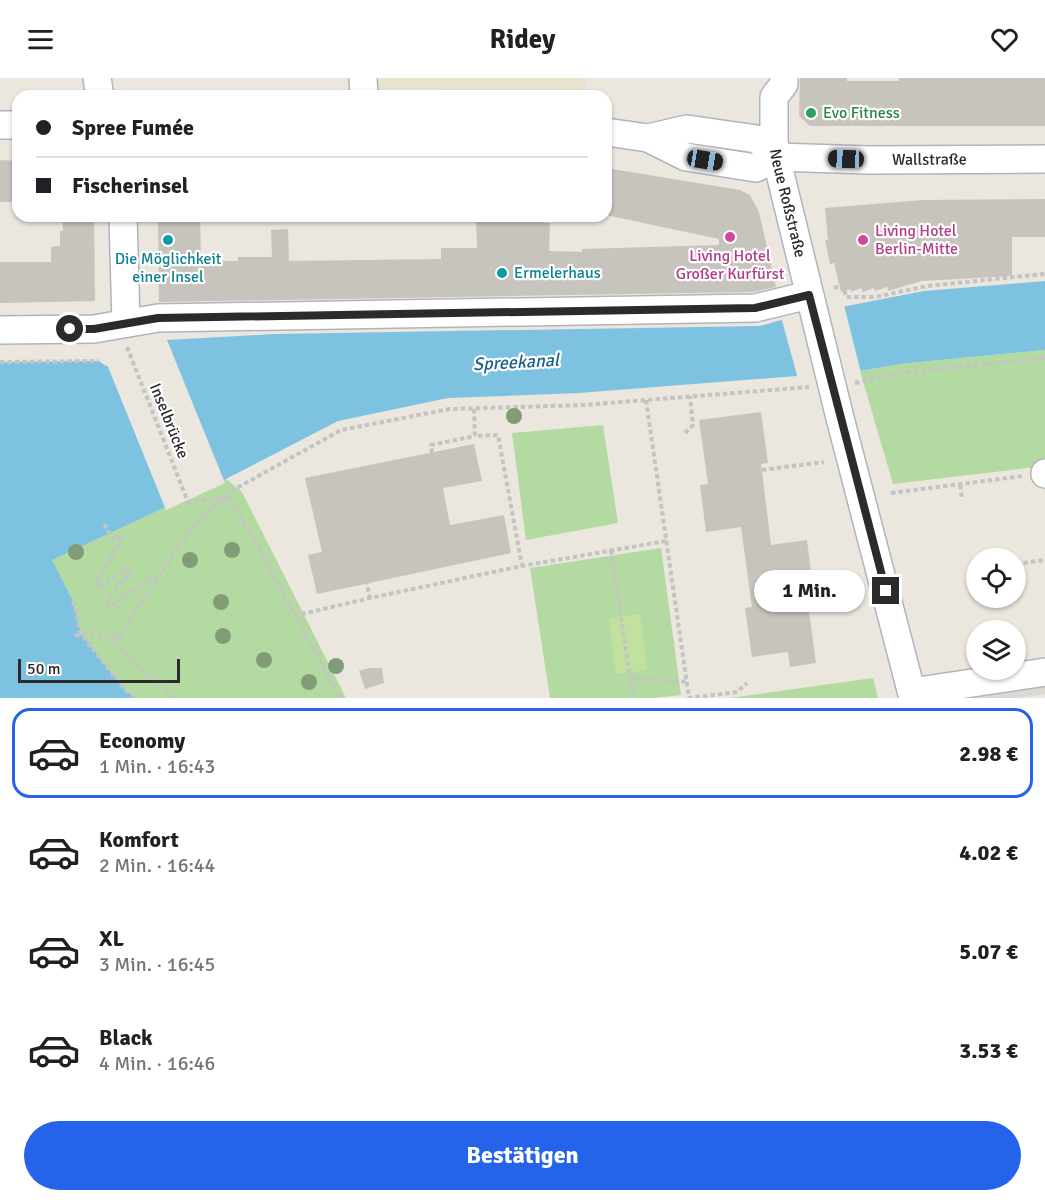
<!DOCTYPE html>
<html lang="de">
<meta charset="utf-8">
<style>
:root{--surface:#fff;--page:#f6f6f6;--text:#202124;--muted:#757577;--line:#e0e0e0;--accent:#2563eb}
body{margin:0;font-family:Signika,sans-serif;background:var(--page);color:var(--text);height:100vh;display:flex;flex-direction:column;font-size:22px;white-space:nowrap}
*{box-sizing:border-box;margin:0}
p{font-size:20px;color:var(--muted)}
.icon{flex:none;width:33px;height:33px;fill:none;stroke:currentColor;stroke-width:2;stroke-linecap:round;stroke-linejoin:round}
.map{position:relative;height:620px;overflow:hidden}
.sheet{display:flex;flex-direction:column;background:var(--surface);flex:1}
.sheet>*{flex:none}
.top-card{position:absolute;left:12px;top:12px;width:600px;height:132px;border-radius:18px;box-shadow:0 2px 4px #0004;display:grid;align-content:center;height:132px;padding:0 24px;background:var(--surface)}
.controls{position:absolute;left:966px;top:470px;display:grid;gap:12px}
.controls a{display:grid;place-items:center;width:60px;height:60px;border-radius:50%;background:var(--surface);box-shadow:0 2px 4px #0004;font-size:30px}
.scale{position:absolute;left:18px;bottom:15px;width:162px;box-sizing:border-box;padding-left:6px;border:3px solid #2b2b2b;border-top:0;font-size:16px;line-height:21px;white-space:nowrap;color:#2b2b2b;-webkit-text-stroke:4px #fff;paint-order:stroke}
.end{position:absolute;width:27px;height:27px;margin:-14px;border:8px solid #2b2b2b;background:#fff;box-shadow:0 0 0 3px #fff}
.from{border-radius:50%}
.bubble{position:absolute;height:42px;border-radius:21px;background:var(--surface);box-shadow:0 2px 4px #0004;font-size:20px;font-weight:800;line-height:42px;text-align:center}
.car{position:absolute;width:18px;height:36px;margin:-18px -9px;border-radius:8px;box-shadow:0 0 4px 2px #0007;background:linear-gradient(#222 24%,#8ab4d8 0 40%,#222 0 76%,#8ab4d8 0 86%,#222 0)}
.top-card b{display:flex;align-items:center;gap:21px;height:57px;font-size:22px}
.top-card b+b{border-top:2px solid var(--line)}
.top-card i{width:15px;height:15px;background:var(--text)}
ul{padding:10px 0 0;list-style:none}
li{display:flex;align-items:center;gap:18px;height:90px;margin:0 12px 9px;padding:0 12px;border:3px solid transparent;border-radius:18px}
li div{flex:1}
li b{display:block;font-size:22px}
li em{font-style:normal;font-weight:800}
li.on{border-color:var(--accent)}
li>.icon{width:54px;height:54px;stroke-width:1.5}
.primary-button{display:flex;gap:12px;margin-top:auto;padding:12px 24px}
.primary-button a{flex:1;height:69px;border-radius:36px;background:var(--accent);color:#fff;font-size:24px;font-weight:800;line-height:69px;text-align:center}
header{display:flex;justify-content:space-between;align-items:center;height:78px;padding:0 24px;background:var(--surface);font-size:27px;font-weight:800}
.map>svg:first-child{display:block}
</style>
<header><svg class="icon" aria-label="menu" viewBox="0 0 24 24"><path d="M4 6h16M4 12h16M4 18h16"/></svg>Ridey<svg class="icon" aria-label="heart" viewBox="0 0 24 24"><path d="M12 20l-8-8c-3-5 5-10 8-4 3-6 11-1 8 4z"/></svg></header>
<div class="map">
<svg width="1045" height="620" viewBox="0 0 1045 620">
<rect width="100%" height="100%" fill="#ebe6de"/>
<path fill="#eae3d0" d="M 349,0 L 585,0 L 586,12 L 349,11 Z"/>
<g fill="#b3dba1">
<path d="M 1045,272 L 1045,388 L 893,406 L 860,293 L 900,286 Z"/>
<path d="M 603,347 L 618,445 L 526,462 L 512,355 Z"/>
<path d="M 226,401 L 242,414 L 346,620 L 136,620 L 125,612 L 81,556 L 73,523 L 51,482 Z"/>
<path d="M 661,470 L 681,617 L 654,620 L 550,620 L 530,490 Z"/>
<path d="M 873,600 L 878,620 L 730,620 Z"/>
</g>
<path fill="#c2e19e" d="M 640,536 L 647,592 L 616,596 L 609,540 Z"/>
<path fill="#dcd9d5" d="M 1045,607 L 1045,616 L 1018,620 L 949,620 Z"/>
<path fill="#7dc3e1" d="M 1045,203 L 1045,272 L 900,286 L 860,293 L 797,298 L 579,315 L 448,320 L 338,343 L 226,401 L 52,482 L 73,523 L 81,556 L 125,612 L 136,620 L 0,620 L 0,284 L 99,283 L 106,288 L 167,262 L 275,256 L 760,248 L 795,238 L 924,213 Z"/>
<g fill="#ebe6de">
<path d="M 844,227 L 861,295 L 798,301 L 781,239 Z"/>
<path d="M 167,262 L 225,405 L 166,432 L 106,284 L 150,266 Z"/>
</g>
<g fill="#c7c4bd">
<path d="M 800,0 L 847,0 L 847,3 L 899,3 L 899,0 L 1045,0 L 1045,48 L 810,48 L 799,38 Z"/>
<path d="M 0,82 L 18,83 L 18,124 L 0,124 Z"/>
<path d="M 606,90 L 740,112 L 750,117 L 759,134 L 776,209 L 753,214 L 159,224 L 158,138 L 200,138 L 201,183 L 238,183 L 238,179 L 272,179 L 271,152 L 288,151 L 289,183 L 441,181 L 441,170 L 477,170 L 476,138 L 543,138 L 543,145 L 550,145 L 549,173 L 582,174 L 582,171 L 719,167 L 719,161 L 606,137 Z"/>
<path d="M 1045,121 L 1045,159 L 1012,159 L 1012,198 L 922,203 L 888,213 L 888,209 L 875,213 L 874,210 L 863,214 L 861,210 L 851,214 L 851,211 L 841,214 L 834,185 L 830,186 L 825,162 L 828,162 L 825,130 L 923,122 Z"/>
<path d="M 62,138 L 94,138 L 95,223 L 0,225 L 0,184 L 51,184 L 51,169 L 60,168 L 60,153 L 63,153 Z"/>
<path d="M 761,334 L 768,385 L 761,386 L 771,467 L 807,462 L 813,510 L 806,511 L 816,585 L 790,589 L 788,574 L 752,579 L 745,530 L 752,529 L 741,449 L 706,454 L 700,407 L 708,406 L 699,342 Z"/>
<path d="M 474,366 L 482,403 L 443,410 L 450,447 L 504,437 L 511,475 L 317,516 L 308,477 L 322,474 L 305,400 Z"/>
<path d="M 369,590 L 382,590 L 384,605 L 365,611 L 359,593 Z"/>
</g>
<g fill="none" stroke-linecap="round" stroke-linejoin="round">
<defs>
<g id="minor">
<path d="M 97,0 L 100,18"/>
<path d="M 363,0 L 364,18"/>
<path id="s1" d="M 784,0 L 784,6 L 774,19 L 774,63 L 776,79 L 840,340 L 913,620"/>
<path d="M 0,47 L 18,47"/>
<path id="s2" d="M 606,54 L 648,60 L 686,79 L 756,90 L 776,79 L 869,82 L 1045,81"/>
<path d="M 648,60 L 687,51 L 757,61 L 776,79"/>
<path d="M 123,138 L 126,245"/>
<path d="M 0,252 L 94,251 L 158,240 L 755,230 L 809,217"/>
<path d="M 1045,395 L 1045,396"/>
<path d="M 912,614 L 1045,594"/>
</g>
</defs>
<use href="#minor" stroke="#b2b4bd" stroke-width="30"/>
<g stroke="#c4c4c4" stroke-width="4" stroke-dasharray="4.5 3" stroke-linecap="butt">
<path d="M 834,210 L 843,207 L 846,219 L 875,219 L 927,208 L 1045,196"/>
<path d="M 127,269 L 188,424 L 227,419"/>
<path d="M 0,284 L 99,283"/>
<path d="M 855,305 L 899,295 L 1045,280"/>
<path d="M 646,322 L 689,620"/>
<path d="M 474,331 L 475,358 L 498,357 L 522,488"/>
<path d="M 685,355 L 693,347 L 690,318"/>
<path d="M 432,375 L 431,367 L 475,358"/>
<path d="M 762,392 L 824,384"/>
<path d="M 960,407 L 962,421"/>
<path d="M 891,415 L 1023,398"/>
<path d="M 227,419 L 252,457 L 340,620"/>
<path d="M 104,446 L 113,461 L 123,458 L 120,465 L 95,505 L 99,510 L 127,490 L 131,493 L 105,525 L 108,530 L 149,501 L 155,505"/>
<path d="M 611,472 L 633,620"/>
<path d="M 1016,486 L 1045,482"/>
<path d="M 972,492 L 976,491"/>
<path d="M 366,502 L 370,520"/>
<path d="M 73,523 L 81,556 L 125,612 L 136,620"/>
<path d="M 294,538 L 370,520 L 522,488 L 666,463"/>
<path d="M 75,558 L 81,556 L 121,558"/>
<path d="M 629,599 L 679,604 L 687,603"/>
<path d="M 173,620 L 117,567 L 132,538 L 190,452 L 233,412 L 341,352 L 450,331 L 584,327 L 809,309"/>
<path d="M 688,620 L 737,614 L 747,605"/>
</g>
<use href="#minor" stroke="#fff" stroke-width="27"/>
</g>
<g fill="#829c77">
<circle cx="514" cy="338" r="8"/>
<circle cx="232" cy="472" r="8"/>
<circle cx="76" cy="474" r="8"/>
<circle cx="190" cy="482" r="8"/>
<circle cx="221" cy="524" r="8"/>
<circle cx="223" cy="558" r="8"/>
<circle cx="264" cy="582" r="8"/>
<circle cx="336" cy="588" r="8"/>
<circle cx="309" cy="604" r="8"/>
</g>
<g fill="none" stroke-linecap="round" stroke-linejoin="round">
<path stroke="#2b2b2b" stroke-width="8" d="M 70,251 L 94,251 L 158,240 L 755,230 L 809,217 L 886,513"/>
</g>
<circle fill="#2e9e5b" stroke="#fff" stroke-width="2" cx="811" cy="35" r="6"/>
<g fill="#d1479c" stroke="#fff" stroke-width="2">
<circle cx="730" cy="159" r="6"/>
<circle cx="863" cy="162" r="6"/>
</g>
<g fill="#0f9aa8" stroke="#fff" stroke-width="2">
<circle cx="168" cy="162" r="6"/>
<circle cx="502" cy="195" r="6"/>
</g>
<g text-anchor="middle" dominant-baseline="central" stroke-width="4.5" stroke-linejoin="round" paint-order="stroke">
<g font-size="16" fill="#27864d" stroke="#fff" text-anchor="start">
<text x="823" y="35">Evo Fitness</text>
</g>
<g font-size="16" fill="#2b2b2b" stroke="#fff">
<text stroke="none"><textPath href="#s2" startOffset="332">Wallstraße</textPath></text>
<text stroke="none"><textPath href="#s1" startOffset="130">Neue Roßstraße</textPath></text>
<text transform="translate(169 343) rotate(68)">Inselbrücke</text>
</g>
<g font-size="16" fill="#b23c85" stroke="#fff" text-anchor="start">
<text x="875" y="153">Living Hotel<tspan x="875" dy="18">Berlin-Mitte</tspan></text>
<text x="730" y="178" text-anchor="middle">Living Hotel<tspan x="730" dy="18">Großer Kurfürst</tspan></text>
</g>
<g font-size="16" fill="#0d838f" stroke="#fff">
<text x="168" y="181">Die Möglichkeit<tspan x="168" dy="18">einer Insel</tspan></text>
<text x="514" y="195" text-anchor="start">Ermelerhaus</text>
</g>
<g font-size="18" font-style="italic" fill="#1d628c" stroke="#fff">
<text transform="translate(516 284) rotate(-3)">Spreekanal</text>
</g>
</g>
</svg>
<div class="controls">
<a><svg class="icon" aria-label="locate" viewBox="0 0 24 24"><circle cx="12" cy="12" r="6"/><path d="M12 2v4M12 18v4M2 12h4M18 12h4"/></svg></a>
<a><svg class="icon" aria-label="layers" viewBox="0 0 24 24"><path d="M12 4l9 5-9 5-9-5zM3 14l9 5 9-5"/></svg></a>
</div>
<div class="scale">50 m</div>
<i class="end from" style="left:70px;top:251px"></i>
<i class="end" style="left:886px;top:513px"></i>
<div class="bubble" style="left:754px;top:492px;width:111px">1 Min.</div>
<i class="car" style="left:846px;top:81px;rotate:272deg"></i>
<i class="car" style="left:705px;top:82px;rotate:99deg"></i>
<div class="top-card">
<b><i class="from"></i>Spree Fumée</b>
<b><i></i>Fischerinsel</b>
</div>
</div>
<section class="sheet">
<ul>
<li class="on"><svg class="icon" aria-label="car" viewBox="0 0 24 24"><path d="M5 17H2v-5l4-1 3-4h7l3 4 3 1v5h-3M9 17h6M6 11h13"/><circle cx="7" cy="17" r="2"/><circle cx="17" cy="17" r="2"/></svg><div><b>Economy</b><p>1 Min. · 16:43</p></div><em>2.98 €</em></li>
<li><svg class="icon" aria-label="car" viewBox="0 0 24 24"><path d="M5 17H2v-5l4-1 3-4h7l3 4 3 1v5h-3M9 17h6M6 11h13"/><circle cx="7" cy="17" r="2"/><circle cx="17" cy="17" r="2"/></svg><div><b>Komfort</b><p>2 Min. · 16:44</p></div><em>4.02 €</em></li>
<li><svg class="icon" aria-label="car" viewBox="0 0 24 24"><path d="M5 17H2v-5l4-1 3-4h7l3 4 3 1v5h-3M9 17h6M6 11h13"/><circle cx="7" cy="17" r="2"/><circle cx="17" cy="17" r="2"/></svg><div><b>XL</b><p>3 Min. · 16:45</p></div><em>5.07 €</em></li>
<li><svg class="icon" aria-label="car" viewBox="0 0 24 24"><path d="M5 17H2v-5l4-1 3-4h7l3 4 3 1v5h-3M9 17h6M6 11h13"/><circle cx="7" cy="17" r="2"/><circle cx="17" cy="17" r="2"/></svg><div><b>Black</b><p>4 Min. · 16:46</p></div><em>3.53 €</em></li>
</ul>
<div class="primary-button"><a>Bestätigen</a></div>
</section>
